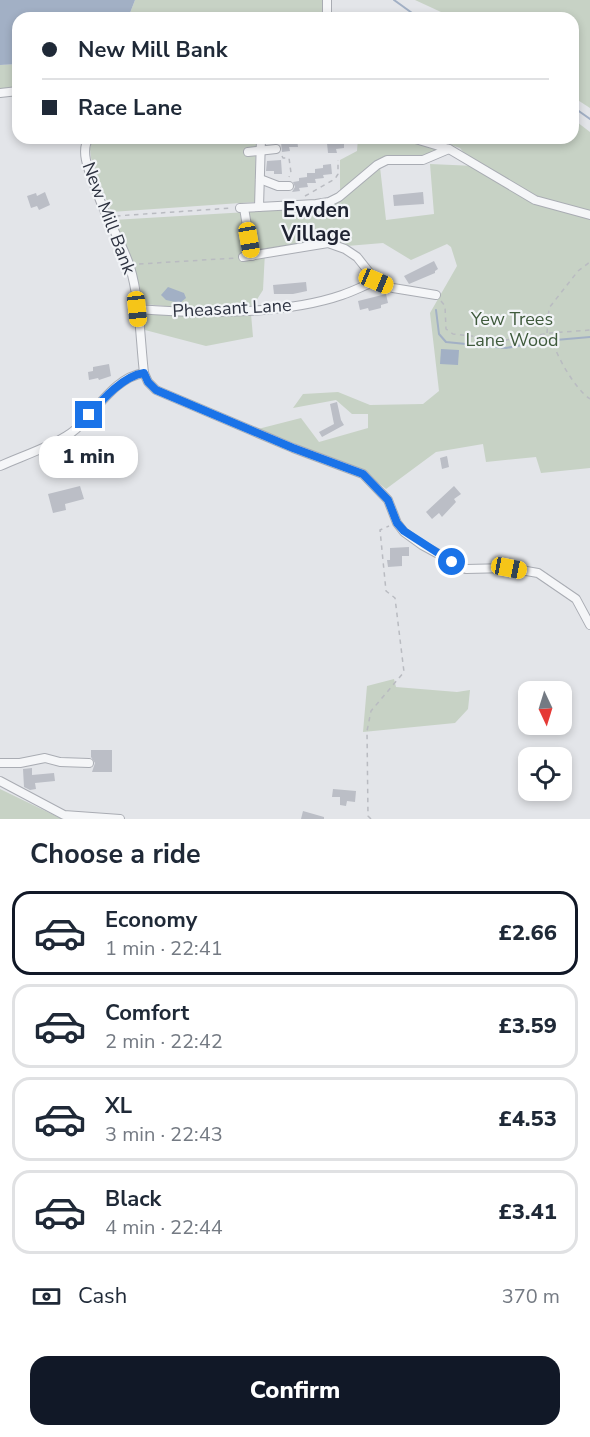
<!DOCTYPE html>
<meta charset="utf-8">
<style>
:root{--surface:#fff;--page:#f6f6f7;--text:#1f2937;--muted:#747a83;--line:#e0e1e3;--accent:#111827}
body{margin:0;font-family:"Nunito Sans",sans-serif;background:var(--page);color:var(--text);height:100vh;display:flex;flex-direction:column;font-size:22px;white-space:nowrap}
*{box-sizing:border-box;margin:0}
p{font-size:20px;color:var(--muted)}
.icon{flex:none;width:33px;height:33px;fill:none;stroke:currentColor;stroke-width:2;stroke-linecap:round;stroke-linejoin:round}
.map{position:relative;height:819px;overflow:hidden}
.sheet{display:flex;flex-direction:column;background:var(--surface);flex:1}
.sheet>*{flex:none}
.guide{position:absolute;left:12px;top:12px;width:567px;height:132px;border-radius:18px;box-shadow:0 3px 9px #0003;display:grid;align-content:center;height:132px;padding:0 30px;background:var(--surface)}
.needle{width:39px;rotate:176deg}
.controls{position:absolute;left:518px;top:681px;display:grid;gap:12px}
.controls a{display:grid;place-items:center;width:54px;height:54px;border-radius:12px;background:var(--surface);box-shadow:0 3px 9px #0003;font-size:30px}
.end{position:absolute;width:27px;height:27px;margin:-14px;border:8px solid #1a73e8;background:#fff;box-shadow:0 0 0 3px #fff}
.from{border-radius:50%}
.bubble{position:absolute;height:42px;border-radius:18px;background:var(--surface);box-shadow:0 3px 9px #0003;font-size:20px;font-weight:800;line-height:42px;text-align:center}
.car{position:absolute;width:18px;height:36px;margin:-18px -9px;border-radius:8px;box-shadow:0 0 4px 2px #0007;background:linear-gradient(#f5c518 24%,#345 0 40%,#f5c518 0 76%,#345 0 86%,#f5c518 0)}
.guide b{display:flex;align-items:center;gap:21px;height:57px;font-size:22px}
.guide b+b{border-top:2px solid var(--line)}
.guide i{width:15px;height:15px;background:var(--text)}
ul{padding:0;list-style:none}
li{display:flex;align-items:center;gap:18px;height:84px;margin:0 12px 9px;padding:0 18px;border:3px solid var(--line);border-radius:18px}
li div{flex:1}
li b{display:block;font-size:22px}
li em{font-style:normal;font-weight:800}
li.selected{border-color:var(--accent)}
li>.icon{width:54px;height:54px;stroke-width:1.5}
h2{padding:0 30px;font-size:27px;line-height:72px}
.pay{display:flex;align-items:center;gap:15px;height:66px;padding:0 30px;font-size:22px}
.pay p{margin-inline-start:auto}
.button{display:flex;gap:12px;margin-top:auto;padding:12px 30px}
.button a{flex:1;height:69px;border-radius:18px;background:var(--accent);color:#fff;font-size:24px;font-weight:800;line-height:69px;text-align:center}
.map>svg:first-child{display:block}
</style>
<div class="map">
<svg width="590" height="819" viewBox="0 0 590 819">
<rect width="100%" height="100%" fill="#e3e5e9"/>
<g fill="#c7d2c5">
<path d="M 135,0 L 322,0 L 324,9 L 321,18 L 128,18 Z"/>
<path d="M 415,0 L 590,0 L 590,108 L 573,97 L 573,18 L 454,18 Z"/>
<path d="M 18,64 L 18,87 L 0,89 L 0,65 Z"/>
<path d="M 573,119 L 590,132 L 590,468 L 541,473 L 536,457 L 486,462 L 483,444 L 436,452 L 386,489 L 365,472 L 258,429 L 301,418 L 319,442 L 368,428 L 368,414 L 352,414 L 336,400 L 293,408 L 303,394 L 338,392 L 370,405 L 423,404 L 439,391 L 430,313 L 457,266 L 451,247 L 447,244 L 411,260 L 383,243 L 347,246 L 324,240 L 265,252 L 263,290 L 252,307 L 186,308 L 144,304 C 138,274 126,248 113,220 L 316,208 L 380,167 L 386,220 L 434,214 L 430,164 L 475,166 L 460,148 L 430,138 L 573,138 Z"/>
<path d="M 98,138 L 256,138 L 255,202 L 111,212 L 91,158 L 90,149 L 91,142 Z"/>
<path d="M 358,138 L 402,138 L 441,149 L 422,157 L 386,159 L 340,191 L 340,160 L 357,151 Z"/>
<path d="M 143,312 L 162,315 L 251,314 L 253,337 L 206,346 L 145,330 Z"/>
<path d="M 394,679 L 396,687 L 457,692 L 470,690 L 468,709 L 455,723 L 363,732 L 367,686 Z"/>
<path d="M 0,789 L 58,817 L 69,819 L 0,819 Z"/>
</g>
<g fill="#a2b0c5">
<path d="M 0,0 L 135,0 L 128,18 L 18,18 L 18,64 L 0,65 Z"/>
<path d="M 168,287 L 184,293 L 186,298 L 180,303 L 166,300 L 161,295 Z"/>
<path d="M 441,349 L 459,350 L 458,365 L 440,364 Z"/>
</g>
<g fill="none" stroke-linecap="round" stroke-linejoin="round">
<g stroke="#a2b0c5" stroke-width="2">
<path d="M 394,0 L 419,18"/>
<path d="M 573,107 L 590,119"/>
<path d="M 436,310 L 439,334 L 446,342 L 506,348 L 544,341 L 590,337"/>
</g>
</g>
<g fill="#bbbec6">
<path d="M 289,138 L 297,138 L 298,147 L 289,147 L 290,151 L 282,152 L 281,142 L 289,141 Z"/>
<path d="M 344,138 L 344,148 L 336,149 L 337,153 L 328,153 L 327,143 L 336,142 L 335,139 Z"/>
<path d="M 281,160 L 282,174 L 274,174 L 274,171 L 266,171 L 267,161 Z"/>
<path d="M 331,164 L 332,174 L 323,175 L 324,178 L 315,179 L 316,183 L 307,183 L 308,187 L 299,188 L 300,191 L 292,192 L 295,187 L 293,182 L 299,181 L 299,178 L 307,177 L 307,173 L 315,173 L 315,169 L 323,168 L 323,165 Z"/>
<path d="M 45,192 L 50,205 L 39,210 L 37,206 L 31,208 L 27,196 L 36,193 L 37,196 Z"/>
<path d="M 423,192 L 424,204 L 394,206 L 393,195 Z"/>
<path d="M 434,261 L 438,269 L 435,271 L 435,273 L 409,284 L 404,276 Z"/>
<path d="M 306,282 L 307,291 L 293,294 L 274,294 L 273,285 Z"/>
<path d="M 386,294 L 388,303 L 381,305 L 381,308 L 369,311 L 368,308 L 360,310 L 358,301 Z"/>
<path d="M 109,364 L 111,376 L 99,380 L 98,378 L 89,380 L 88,372 L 93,371 L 93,367 Z"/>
<path d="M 337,402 L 341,420 L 344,425 L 322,437 L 319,432 L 334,424 L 330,404 Z"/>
<path d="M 77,439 L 81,456 L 64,461 L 61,453 L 67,451 L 65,444 Z"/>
<path d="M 447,456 L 449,467 L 442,469 L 440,458 Z"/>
<path d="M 80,486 L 84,499 L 65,504 L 66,510 L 53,513 L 48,494 Z"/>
<path d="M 454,486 L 461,494 L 454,499 L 456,502 L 442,517 L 439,513 L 432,519 L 426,512 Z"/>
<path d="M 409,547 L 409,556 L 402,556 L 402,566 L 388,567 L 387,560 L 390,560 L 390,548 Z"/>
<path d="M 91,750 L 112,750 L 112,772 L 92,772 L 95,763 L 91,757 Z"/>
<path d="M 32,768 L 32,775 L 54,773 L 55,781 L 35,783 L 36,789 L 30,790 L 24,787 L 23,769 Z"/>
<path d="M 333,789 L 356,791 L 355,802 L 347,801 L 346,806 L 340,805 L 340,797 L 332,797 Z"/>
<path d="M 303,811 L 324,817 L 324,819 L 301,819 Z"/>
</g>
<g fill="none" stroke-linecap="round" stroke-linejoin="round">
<defs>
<g id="minor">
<path d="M 327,0 L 327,18"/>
<path d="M 0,93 L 18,91"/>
<path d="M 89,138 C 78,153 93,179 98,195 C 107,220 122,242 130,267 C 140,301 140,338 144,373 L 148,382 L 156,390 L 293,448 L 363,474 L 388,500 L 397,523 L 404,532 L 422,545 L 466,569 L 509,568 L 538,573 L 576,599 L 590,625"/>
<path d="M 449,149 L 535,200 L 590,215"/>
<path d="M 248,152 L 276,149"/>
<path d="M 260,179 L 278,186 L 289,186"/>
<path d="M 259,207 L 261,138"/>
<path d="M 240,208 L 316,204 L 329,202 L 339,197 L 377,165 L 387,160 L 423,160 L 449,149 L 412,138"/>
<path d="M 244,208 L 252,256"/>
<path d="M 243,257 L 328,243 L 345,249 L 357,257 L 376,281 L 393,288 L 436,295"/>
<path d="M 137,309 C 198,314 284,315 342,295 C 354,291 365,285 376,281"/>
<path d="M 0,466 C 22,456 59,444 76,429 C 97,410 115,377 144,373"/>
<path d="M 0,763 L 20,763 L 45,758 L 60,762 L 89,763"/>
<path d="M 0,781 L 64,815 L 120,819"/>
</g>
</defs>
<use href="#minor" stroke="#a9acb3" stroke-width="10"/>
<g stroke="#b9bbc1" stroke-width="1.5" stroke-dasharray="4.5 4.5" stroke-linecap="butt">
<path d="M 282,156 L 283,158 L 289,158 L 291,173 L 289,177"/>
<path d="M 305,196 L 335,179 L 338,174 L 338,160"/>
<path d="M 116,216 L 231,208"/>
<path d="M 139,264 L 236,258"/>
<path d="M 441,301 L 445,306 L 446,329 L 453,334 L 506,340 L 551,333 L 590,330"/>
<path d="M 547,333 L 549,308 L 578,271 L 590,262"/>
<path d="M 551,335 C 554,353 575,389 590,399"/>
<path d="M 371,819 L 368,816 L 367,731 L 371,711 L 404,672 L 395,598 L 386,591 L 380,530 L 389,526"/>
</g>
<use href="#minor" stroke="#f5f6f8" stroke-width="8"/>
</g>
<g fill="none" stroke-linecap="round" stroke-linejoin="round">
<path stroke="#1a73e8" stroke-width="8" d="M 89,415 C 103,399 123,376 144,373 L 148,382 L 156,390 L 293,448 L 363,474 L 388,500 L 397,523 L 404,531 L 452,562"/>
</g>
<g text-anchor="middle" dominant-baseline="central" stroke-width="4.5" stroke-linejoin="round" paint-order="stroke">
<g font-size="18" fill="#2d3240" stroke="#f2f4f7">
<text transform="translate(109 218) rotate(69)">New Mill Bank</text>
<text transform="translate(232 308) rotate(-3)">Pheasant Lane</text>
</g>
<g font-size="18" fill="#3f5a3c" stroke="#f2f4f7">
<text x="512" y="319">Yew Trees<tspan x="512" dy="21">Lane Wood</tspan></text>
</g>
<g font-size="21" font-weight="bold" fill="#1f2331" stroke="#f2f4f7">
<text x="316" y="210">Ewden<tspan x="316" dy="24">Village</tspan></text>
</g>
</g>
</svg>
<div class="controls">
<a><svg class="needle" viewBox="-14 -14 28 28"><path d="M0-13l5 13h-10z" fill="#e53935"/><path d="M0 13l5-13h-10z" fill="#747a83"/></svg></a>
<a><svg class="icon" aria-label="locate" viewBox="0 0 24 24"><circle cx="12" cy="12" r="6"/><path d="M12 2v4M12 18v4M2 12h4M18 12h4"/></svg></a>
</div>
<i class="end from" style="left:452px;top:562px"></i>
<i class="end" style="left:89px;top:415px"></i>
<div class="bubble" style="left:39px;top:436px;width:99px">1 min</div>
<i class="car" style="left:249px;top:240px;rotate:170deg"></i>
<i class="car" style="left:376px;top:281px;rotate:113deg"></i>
<i class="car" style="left:137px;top:309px;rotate:174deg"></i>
<i class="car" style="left:509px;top:568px;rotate:101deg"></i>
<div class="guide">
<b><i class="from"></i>New Mill Bank</b>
<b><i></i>Race Lane</b>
</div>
</div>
<section class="sheet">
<h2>Choose a ride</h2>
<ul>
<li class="selected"><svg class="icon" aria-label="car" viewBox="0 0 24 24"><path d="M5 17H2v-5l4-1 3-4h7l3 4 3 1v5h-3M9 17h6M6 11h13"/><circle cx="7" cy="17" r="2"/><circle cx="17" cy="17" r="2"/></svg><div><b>Economy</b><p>1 min · 22:41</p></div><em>£2.66</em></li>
<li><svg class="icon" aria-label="car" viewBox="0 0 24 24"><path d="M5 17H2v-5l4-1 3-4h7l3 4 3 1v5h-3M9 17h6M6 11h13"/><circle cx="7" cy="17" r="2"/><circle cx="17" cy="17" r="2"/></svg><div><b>Comfort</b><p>2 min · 22:42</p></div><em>£3.59</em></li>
<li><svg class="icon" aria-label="car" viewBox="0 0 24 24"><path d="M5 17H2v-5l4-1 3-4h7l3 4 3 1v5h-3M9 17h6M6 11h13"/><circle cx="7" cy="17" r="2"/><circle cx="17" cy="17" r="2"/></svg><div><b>XL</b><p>3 min · 22:43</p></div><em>£4.53</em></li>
<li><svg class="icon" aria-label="car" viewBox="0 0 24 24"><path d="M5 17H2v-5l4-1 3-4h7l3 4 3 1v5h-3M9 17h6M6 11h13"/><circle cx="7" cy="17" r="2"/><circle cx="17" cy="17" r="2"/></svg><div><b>Black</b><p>4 min · 22:44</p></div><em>£3.41</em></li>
</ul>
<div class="pay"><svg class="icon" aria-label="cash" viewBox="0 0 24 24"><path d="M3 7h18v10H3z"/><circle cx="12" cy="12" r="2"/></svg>Cash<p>370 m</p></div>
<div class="button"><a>Confirm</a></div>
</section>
